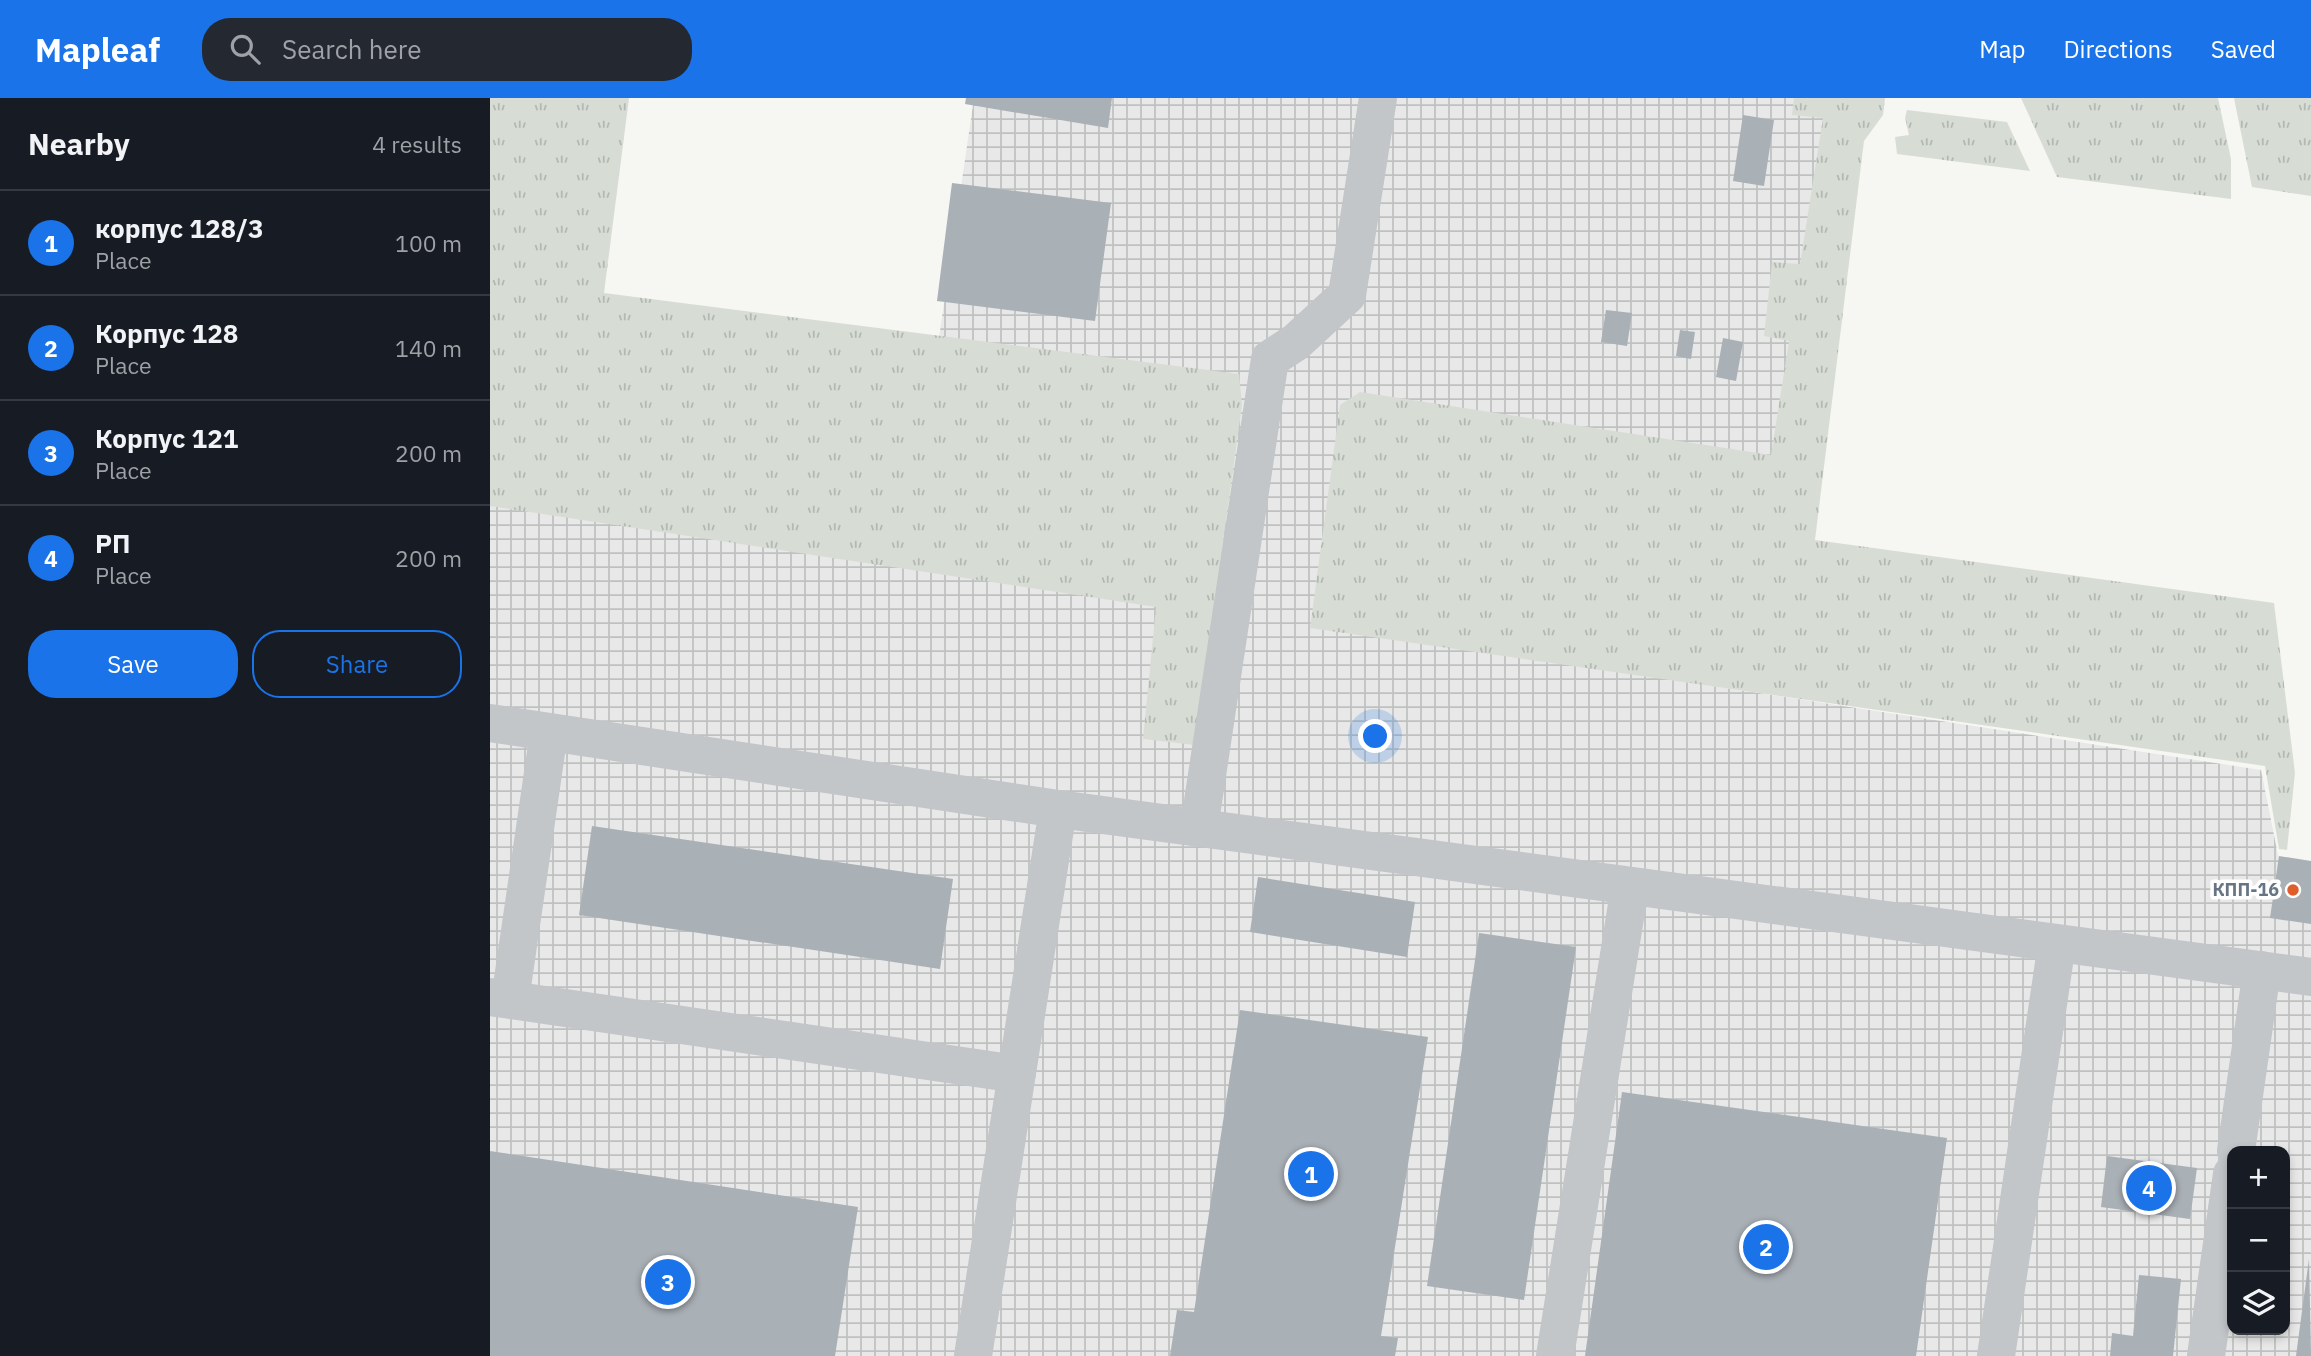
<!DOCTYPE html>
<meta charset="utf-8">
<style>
:root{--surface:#171b24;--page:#242831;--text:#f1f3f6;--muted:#9ea1a6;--line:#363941;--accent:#1a73e8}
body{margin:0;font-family:"IBM Plex Sans",sans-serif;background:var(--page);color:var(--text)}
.controls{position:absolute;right:21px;bottom:21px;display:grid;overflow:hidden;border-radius:14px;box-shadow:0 4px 10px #0003}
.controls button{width:63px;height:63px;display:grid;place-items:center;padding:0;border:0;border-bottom:2px solid var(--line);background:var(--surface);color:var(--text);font:35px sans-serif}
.you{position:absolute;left:886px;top:639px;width:24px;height:24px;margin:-18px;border:5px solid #fff;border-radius:50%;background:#1a73e8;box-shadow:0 0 0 10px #1a73e833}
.badge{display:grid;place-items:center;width:46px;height:46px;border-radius:50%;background:var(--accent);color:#fff;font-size:23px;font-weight:700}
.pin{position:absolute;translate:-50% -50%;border:4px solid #fff;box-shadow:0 2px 7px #0006}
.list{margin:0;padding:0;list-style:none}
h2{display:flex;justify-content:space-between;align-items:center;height:91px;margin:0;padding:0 28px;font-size:30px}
h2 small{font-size:23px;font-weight:400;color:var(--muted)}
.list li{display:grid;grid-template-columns:46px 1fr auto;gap:21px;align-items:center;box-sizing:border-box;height:105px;padding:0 28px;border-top:2px solid var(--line)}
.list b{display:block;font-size:26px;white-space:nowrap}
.list p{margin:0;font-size:23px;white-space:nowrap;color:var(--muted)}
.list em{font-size:23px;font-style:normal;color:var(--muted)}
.actions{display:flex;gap:14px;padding:21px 28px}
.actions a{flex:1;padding:16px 0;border:2px solid var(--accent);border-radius:28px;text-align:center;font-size:24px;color:var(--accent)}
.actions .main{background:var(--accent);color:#fff}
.icon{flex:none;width:38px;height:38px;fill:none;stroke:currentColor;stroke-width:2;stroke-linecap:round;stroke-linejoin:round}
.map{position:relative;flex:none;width:1821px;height:1258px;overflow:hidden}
header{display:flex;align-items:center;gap:42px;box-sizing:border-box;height:98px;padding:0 35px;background:var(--accent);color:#fff}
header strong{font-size:33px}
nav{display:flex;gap:38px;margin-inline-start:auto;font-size:24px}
.search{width:490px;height:63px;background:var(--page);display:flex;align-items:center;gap:18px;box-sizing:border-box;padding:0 24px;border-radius:28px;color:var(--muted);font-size:26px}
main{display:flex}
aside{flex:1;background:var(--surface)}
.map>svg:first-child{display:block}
.industrial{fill:url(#industrial-grid);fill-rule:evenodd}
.grass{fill:url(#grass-tufts)}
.building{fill:#a9b0b6}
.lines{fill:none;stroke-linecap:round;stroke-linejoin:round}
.minor{stroke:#c2c6c9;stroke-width:38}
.poi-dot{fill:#df5f2b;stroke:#fff;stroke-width:2.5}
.labels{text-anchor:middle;stroke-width:7;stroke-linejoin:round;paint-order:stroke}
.poi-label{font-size:18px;font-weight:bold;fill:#667584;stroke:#fff;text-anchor:end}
</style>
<header>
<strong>Mapleaf</strong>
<div class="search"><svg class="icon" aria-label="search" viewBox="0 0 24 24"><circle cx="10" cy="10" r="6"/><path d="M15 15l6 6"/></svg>Search here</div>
<nav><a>Map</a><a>Directions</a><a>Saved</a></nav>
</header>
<main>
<aside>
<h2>Nearby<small>4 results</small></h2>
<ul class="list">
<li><span class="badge">1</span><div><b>корпус 128/3</b><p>Place</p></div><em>100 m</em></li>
<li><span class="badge">2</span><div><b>Корпус 128</b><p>Place</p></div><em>140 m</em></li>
<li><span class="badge">3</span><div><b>Корпус 121</b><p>Place</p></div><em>200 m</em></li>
<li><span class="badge">4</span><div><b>РП</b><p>Place</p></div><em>200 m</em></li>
</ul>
<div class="actions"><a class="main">Save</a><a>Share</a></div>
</aside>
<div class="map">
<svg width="1821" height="1258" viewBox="0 0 1821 1258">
<defs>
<pattern id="industrial-grid" width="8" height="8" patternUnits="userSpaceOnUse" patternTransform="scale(1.75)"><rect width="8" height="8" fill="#e7e8e7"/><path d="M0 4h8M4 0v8" fill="none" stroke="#bfc1c1"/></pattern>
<pattern id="grass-tufts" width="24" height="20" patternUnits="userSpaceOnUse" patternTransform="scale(1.75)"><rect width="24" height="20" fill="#d7ddd4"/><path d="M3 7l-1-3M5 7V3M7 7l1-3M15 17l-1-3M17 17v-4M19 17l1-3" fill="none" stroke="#b2b8b2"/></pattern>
</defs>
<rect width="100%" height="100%" fill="#f6f6f3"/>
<path class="industrial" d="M484,0H1340L1273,423L832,528L1771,672L1794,787L1821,792V1258H0V407L438,315ZM1742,1053H1795V1232H1742Z"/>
<path class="grass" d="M0,0H139L114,195L749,276L752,307L705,647L653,641L666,509L0,408Z
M1304,0H1395L1393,17L1374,43L1325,442L1784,505L1805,675L1797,752L1789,751L1775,668L820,530L850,307L870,294L1281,357L1299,243L1274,238L1282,164L1310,166L1333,20L1302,17Z
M1531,0H1728L1741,61V101L1567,79Z
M1744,0H1821V98L1762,89Z
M1417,12L1517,24L1540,73L1407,56L1405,39L1419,37L1415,20Z"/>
<path class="building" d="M476,0H622L618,30L475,6Z
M1253,17L1284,22L1274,88L1243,83Z
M462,85L621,105L605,223L447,203Z
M1116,212L1142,215L1137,248L1111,244Z
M1190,232L1205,234L1201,261L1186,258Z
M1233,240L1253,244L1246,283L1226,279Z
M102,728L463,781L450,871L89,817Z
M1789,758L1821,763V826L1780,820Z
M768,779L925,804L917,859L760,834Z
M989,835L1086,849L1034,1202L937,1188Z
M750,912L938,939L891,1238L908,1240L905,1258H680L687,1212L704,1214Z
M1132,994L1457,1040L1426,1258H1095Z
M0,1053L368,1109L345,1258H0Z
M1617,1058L1707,1070L1700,1121L1611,1109Z
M1819,1161L1821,1258H1806Z
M1649,1177L1691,1181L1683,1258H1620L1622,1235L1643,1238Z"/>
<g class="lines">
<path class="minor" d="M0,625L568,711L483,1258
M568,711L1821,879
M709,730L780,261L806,244L857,197L888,0
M0,899L527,976
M20,902L59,634
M1746,1053L1772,872
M1065,1258L1140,788
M1506,1258L1567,845
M1716,1258L1742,1076"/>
</g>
<circle class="poi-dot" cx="1803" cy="792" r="7"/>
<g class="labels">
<g class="poi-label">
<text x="1789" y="798">КПП-16</text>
</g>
</g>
</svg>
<div class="controls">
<button>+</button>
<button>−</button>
<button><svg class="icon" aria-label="layers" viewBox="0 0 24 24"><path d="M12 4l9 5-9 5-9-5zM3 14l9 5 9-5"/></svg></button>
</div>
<div class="you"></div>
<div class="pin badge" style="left:821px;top:1076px">1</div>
<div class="pin badge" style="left:1276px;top:1149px">2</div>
<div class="pin badge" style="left:178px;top:1184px">3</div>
<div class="pin badge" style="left:1659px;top:1090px">4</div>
</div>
</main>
